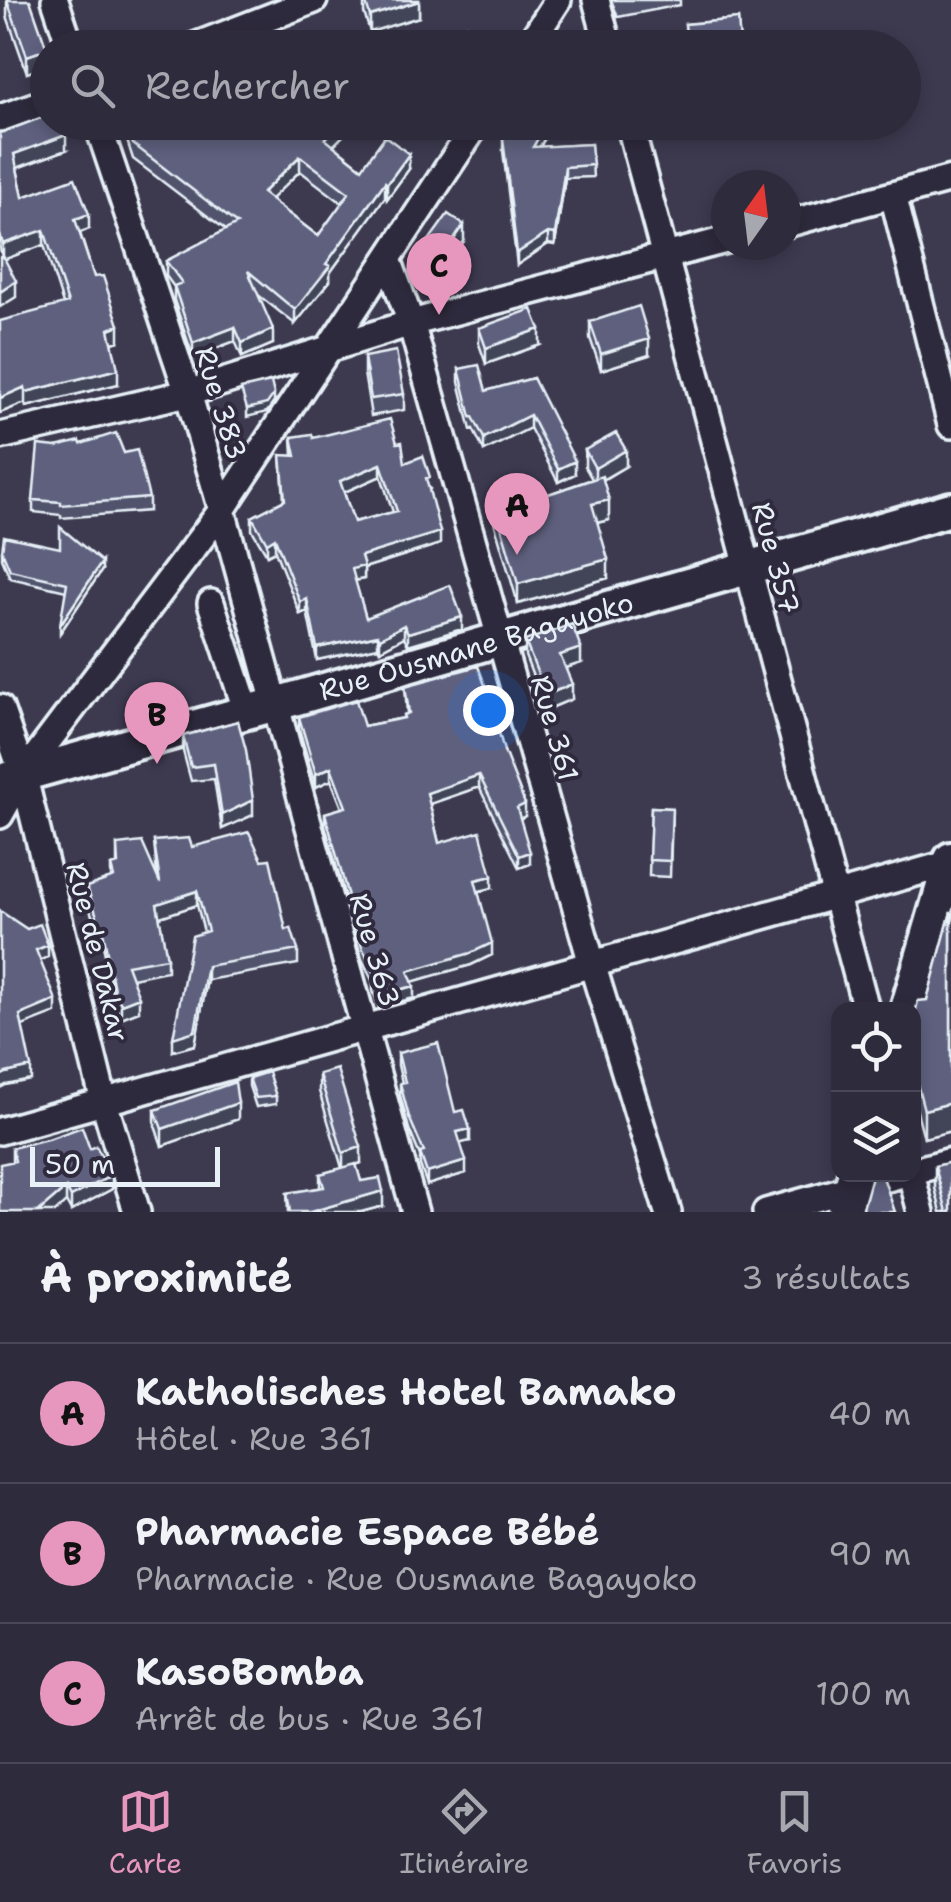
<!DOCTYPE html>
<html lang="fr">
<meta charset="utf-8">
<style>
:root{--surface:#2e2c3c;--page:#363443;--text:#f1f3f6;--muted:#a7a7af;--line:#494856;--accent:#e797bd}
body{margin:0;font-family:"Shantell Sans",sans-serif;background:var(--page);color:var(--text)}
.controls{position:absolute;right:30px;bottom:30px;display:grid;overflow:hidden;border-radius:20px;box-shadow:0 5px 15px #0003}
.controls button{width:90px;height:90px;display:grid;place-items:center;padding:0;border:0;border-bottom:2px solid var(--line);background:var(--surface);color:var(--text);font:50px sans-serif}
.compass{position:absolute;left:711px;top:170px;width:90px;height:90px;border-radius:50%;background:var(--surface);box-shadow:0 5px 15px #0003;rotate:14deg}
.scale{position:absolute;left:30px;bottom:25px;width:190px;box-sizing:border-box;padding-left:10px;border:5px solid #e8f1f8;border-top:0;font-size:28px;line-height:35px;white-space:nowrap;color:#e8f1f8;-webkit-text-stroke:8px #2f2a3d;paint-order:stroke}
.you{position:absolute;left:488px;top:710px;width:35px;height:35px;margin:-25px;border:8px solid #fff;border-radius:50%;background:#1a73e8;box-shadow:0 0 0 15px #1a73e833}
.badge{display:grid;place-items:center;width:65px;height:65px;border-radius:50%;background:var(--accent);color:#111;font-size:32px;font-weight:700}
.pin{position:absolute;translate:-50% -82px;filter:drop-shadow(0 2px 5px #0008)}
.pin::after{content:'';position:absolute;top:52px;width:35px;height:30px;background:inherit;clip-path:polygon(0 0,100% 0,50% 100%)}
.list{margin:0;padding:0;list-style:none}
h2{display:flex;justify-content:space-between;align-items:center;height:130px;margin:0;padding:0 40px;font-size:42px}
h2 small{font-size:32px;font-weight:400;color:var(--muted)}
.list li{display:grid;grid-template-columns:65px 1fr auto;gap:30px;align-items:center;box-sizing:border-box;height:140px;padding:0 40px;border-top:2px solid var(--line)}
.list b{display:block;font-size:38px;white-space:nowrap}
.list p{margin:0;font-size:32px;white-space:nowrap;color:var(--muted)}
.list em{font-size:32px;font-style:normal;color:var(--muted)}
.icon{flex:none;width:55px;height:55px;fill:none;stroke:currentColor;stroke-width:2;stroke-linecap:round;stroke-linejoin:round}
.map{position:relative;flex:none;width:951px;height:1212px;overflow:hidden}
.search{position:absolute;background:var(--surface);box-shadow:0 5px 15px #0003;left:30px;right:30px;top:30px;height:110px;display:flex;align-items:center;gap:25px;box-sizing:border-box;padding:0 35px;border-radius:55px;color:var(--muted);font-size:38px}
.sheet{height:550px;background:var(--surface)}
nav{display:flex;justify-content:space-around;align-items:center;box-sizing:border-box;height:140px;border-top:2px solid var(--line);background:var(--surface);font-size:28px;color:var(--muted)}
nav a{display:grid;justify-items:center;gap:5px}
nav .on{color:var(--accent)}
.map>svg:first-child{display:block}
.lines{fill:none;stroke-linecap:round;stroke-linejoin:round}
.minor-casing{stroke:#e8f1f8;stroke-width:32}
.major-casing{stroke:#e8f1f8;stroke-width:40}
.minor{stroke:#2f2a3d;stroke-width:25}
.major{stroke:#2f2a3d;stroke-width:32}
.wall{fill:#51536c;stroke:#e8f1f8;stroke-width:2.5;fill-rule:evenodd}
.shaded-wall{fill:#424458;stroke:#e8f1f8;stroke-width:2.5}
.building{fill:#5e617e;stroke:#e8f1f8;stroke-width:2.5;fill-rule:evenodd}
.labels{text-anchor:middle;stroke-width:8;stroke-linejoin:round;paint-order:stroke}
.street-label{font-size:28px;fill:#e8f1f8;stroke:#2f2a3d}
</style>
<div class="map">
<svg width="951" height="1212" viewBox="0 0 951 1212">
<rect width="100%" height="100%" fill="#3d3a50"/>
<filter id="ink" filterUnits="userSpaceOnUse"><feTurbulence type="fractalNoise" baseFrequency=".01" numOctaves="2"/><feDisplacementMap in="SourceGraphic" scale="20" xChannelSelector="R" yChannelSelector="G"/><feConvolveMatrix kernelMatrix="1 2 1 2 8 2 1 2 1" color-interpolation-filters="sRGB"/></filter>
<g filter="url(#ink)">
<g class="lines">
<g class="minor-casing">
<path id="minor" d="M55,0L71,48
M596,0L609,48
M190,48L314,0
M527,48L558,0
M0,118L48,101
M97,122L188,393L222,510L415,1212
M629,122L866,1009
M893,195L951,425
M786,224L951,179
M388,259L411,323L592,964L668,1212
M0,436L188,393L411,323L726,240
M211,603L247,712
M0,708L23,774L104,1102L137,1212
M0,815L23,774L222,510L478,122
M0,1131L951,863
M914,1171L951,1161
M911,1174L921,1212
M766,1212L902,1174"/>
</g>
<g class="major-casing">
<g id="major">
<path id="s1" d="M0,781L276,704L951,509"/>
<path d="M907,1009L951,859"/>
<path d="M844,1212L855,1174"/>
</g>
</g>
<use href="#minor" class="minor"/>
<use href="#major" class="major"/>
</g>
<path class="wall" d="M7,0L47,66L27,73L7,16Z
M364,0H419V17L370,32L364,13Z
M611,0H680V5L618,17Z
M738,19L740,48H686L685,24Z
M121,122H350V129L333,145L362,168L409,169L387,199L385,197L330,273V281L295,324L257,294L273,344L242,357L235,341L193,357L174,300V287L166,276V261L226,230L133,159ZM300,171L342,203L318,236L270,199Z
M512,122H552V126L540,147L591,144L593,177L565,178L555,245L548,244L517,265L503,151V139L512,126Z
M0,131L1,133L66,150L17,168L23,197L89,229L80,233L94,277L119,341L112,343L118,384L26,407L25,403L0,413L63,304L44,245L4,259L16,297L0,249Z
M464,241L441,274L425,263V246Z
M590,322L649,355L601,370L590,338Z
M479,328L540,345L486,364L479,344Z
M364,357L404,394V410L371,416L364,373Z
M459,369L486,391L533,378L575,474L558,482L530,428L484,451L473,429L471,430L459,382Z
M292,437L397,443L405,463L430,489L429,490L440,544L364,568V579L355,581L366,618L462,629L408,645L404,637L380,650L378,647L317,660L307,611L300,614L275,551L267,555L252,530V517L284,500L281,455L293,456ZM381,476L393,512L354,522L344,492Z
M81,444L124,453L149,498V511L61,518V515L33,512V500L56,447Z
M585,450L626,466L603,480L609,520L597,523L608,578L518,604L492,515V495L522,503L592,479L585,467Z
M2,551L102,570L60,633L66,591L10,578L2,559Z
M525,641L581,663L566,668L572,699L546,710L525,656Z
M405,686L504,751L525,816L520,819L530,864L519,868L479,787L430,804L439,843L492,888L478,892L492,955L471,965L412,981L414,998L379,1007L373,991V982L362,959L325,825V813L342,808L331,780L316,787L299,729V717L364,726L403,718L407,714Z
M238,721L253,815L222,829L214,779L191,781L183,751V736Z
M651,807L672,808L670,877L649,876Z
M154,841L192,847L286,930L298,950V964L207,980L195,1045L173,1051L204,932L197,905L159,917L167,958V971L132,978L139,1011L121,1018L114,1003L102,939H100L87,901V887L111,878V866L117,864V845L157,876Z
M951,912V1131L924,1138L914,1100V1018L927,1000Z
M398,1053L455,1112L470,1141L460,1143L466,1173L427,1185L420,1165V1156L409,1129L400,1095V1083H402L398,1065Z
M319,1074L361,1163L356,1165L361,1181L383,1206L361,1212H288L287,1193L320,1188V1174L342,1168L319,1091Z
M249,1078L276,1096V1104L256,1107L249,1086Z
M155,1110L238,1119L162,1146L155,1126Z
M12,1148L90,1149L112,1189L71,1211L66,1202L12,1162Z
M935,1166L951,1212H941L935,1188Z"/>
<path class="shaded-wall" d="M419,1V17L370,32V16Z
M47,49V66L27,73V56Z
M342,122H350V129L325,154V139Z
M547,122H552V126L533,158V147Z
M66,135V150L14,169V154Z
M409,154V169L387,199V184Z
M300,156V171L262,208V193Z
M565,167V178L555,245V234Z
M385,182V197L330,273V281L295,324V310L326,264Z
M89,214V229L75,234V219Z
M464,225V241L441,274V258Z
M44,230V245L3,260V244Z
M548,233V244L517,265V253Z
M16,281V297L0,307V292Z
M119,325V341L109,344V329Z
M235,327V341L193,357V343Z
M273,329V344L242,357V343Z
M540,329V345L486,364V348Z
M649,339V355L601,370V354Z
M118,369V384L26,407V392Z
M25,387V403L0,413V398Z
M274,394V402L267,412L247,417V409Z
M530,415V428L484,451V438Z
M626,450V466L595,484V468Z
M575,461V474L558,482V469Z
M381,464V476L340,494V481Z
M609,500V520L592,524V504Z
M440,532V544L364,568V579L352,581V569L361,556Z
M275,538V551L267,555V543Z
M608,559V578L518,604V584Z
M102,562V570L60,633V625Z
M307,599V611L300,614V602Z
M462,617V629L408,645V633Z
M404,625V637L380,650V638Z
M378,635V647L317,660V648Z
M581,648V663L560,670V655Z
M572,684V699L546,710V695Z
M331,767V780L316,787V774Z
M479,775V787L427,805V793Z
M253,800V815L222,829V815Z
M525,804V816L517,820V808Z
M530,852V864L519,868V856Z
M492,876V888L475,892V880Z
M197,891V905L157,918V904Z
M492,943V955L471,965L408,983V971Z
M48,945V957L36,962V950Z
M207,966V980L195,1045L173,1051V1038Z
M414,986V998L379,1007V995Z
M139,997V1011L121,1018V1004Z
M56,1000V1013L20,1027V1015Z
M31,1067V1080L6,1085L0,1088V1076L6,1073Z
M238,1103V1119L162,1146V1129Z
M951,1103V1131L924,1138V1110Z
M470,1129V1141L457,1144V1132Z
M361,1147V1163L343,1169V1153Z
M466,1161V1173L427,1185V1173Z
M112,1175V1189L71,1211V1197Z
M66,1188V1202L55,1212H38Z
M383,1191V1206L361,1212H310Z"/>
<path class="building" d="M7,0H30L47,49L27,56Z
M365,0H419V1L370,16Z
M738,19L740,43L688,48L685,24Z
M466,25L489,48H450Z
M256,41L258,48H241Z
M48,115V122H59L66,135L14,154L23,197L75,178L89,214L75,219L94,277L103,276L119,325L109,329L118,369L26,392L25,387L0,398V321L68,303L44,230L3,244L0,234V131L1,133Z
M126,122H342L325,139L362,168L385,136L409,154L387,184L385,182L326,264L330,266L295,310L248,271L273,329L242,343L235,327L193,343L174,286L182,283L166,261L237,224L133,144ZM300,156L349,193L318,236L262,193Z
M514,122H547L533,147L591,144L593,165L565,167L555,234L548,233L517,253L503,139Z
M448,214L464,225L441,258L425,246Z
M3,256L16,281L0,292V257Z
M639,306L649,339L601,354L590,322Z
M532,309L540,329L486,348L479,328Z
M396,351L404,394L371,399L364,357Z
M479,365L486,391L533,378L575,461L558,469L530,415L484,438L473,417H471L459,369Z
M271,382L274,394L267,404L247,409L241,389Z
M390,419L397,443L402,442L405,463L423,456L430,477L426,478L440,532L361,556L364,566L352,569L366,618L450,585L462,617L408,633L404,625L380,638L378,635L317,648L307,599L300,602L275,538L267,543L252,517L285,500L281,455L296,456L292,437L312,434L313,438ZM381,464L397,511L354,522L340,481Z
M116,433L124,453L137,450L149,498L61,505V502L33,500L38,445L56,447L80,441L81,444Z
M616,433L626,450L595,468L585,450Z
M602,476L609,500L592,504L608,559L518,584L492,495L518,488L522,503Z
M60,527L102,562L60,625L67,583L10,570L2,551L4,536L60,548Z
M572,624L581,648L560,655L572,684L546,695L525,641Z
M478,666L489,696L504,751L525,804L517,808L530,852L519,856L479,775L427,793L439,843L480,831L492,876L475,880L492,943L471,953L408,971L414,986L379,995L373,979L377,978L362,947L325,813L346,807L331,767L316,774L299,717L356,700L364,726L404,718L403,715L409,713L405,686Z
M238,721L246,750L253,800L222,815L214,764L191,767L183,736Z
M651,807L672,808L670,861L649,860Z
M249,832L262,860L270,859L286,930L291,928L298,950L207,966L195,1031L173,1038L192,936L208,931L197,891L157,904L167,958L127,965L139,997L121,1004L114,990L102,925H100L87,887L114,877L111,866L118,864L117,845L142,842L160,883L154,841L189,838L192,847Z
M0,911L27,929L40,924L48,945L36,950L56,1000L20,1015L31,1067L6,1073L0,1076Z
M951,912V1103L924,1110L914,1072V1018L918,1001L927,1000Z
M438,1043L455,1112L464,1110L470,1129L457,1132L466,1161L427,1173L420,1153L424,1152L409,1117L400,1083L405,1082L398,1053Z
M337,1069L361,1147L343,1153L319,1074Z
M268,1072L276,1096L256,1098L249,1078Z
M235,1082L238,1103L162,1129L155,1110Z
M82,1127L90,1149L96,1146L112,1175L71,1197L66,1188L38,1212H0V1164L15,1161L12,1148L51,1138Z
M951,1162V1212H947L935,1166Z
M356,1164L361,1181L380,1178L383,1191L310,1212H290L287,1193L324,1187L320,1174Z
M876,1174H882L895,1212H862L872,1176Z"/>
</g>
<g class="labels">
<g class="street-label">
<text transform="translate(221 403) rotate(73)" y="10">Rue 383</text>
<text transform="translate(776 558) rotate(75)" y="10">Rue 357</text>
<text dy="10" stroke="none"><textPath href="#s1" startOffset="495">Rue Ousmane Bagayoko</textPath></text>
<text transform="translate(555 728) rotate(74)" y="10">Rue 361</text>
<text transform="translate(375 950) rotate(74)" y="10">Rue 363</text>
<text transform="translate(98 952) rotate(76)" y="10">Rue de Dakar</text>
</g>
</g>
</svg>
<div class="controls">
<button><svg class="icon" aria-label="locate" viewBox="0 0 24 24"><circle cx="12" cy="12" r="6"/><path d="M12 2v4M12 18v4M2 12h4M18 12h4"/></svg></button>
<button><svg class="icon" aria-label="layers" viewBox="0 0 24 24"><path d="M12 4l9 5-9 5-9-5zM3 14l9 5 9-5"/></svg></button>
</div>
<svg class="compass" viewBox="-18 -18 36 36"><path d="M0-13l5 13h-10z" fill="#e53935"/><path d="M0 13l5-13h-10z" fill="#a7a7af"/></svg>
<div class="scale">50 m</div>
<div class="you"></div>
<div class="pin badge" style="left:517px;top:555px">A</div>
<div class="pin badge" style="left:157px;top:764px">B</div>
<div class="pin badge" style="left:439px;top:315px">C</div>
<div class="search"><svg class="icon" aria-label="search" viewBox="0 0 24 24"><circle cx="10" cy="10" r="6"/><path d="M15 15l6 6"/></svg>Rechercher</div>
</div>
<section class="sheet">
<h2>À proximité<small>3 résultats</small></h2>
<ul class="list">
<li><span class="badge">A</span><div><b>Katholisches Hotel Bamako</b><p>Hôtel · Rue 361</p></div><em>40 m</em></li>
<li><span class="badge">B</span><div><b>Pharmacie Espace Bébé</b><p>Pharmacie · Rue Ousmane Bagayoko</p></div><em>90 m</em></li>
<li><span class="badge">C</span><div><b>KasoBomba</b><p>Arrêt de bus · Rue 361</p></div><em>100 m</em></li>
</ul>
</section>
<nav>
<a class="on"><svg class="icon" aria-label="map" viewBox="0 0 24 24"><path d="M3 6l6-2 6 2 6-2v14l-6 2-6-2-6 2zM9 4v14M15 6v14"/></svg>Carte</a>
<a><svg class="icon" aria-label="directions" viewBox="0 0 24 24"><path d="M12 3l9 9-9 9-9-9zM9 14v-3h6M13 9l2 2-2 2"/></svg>Itinéraire</a>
<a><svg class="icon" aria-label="saved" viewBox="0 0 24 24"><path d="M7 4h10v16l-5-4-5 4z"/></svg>Favoris</a>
</nav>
